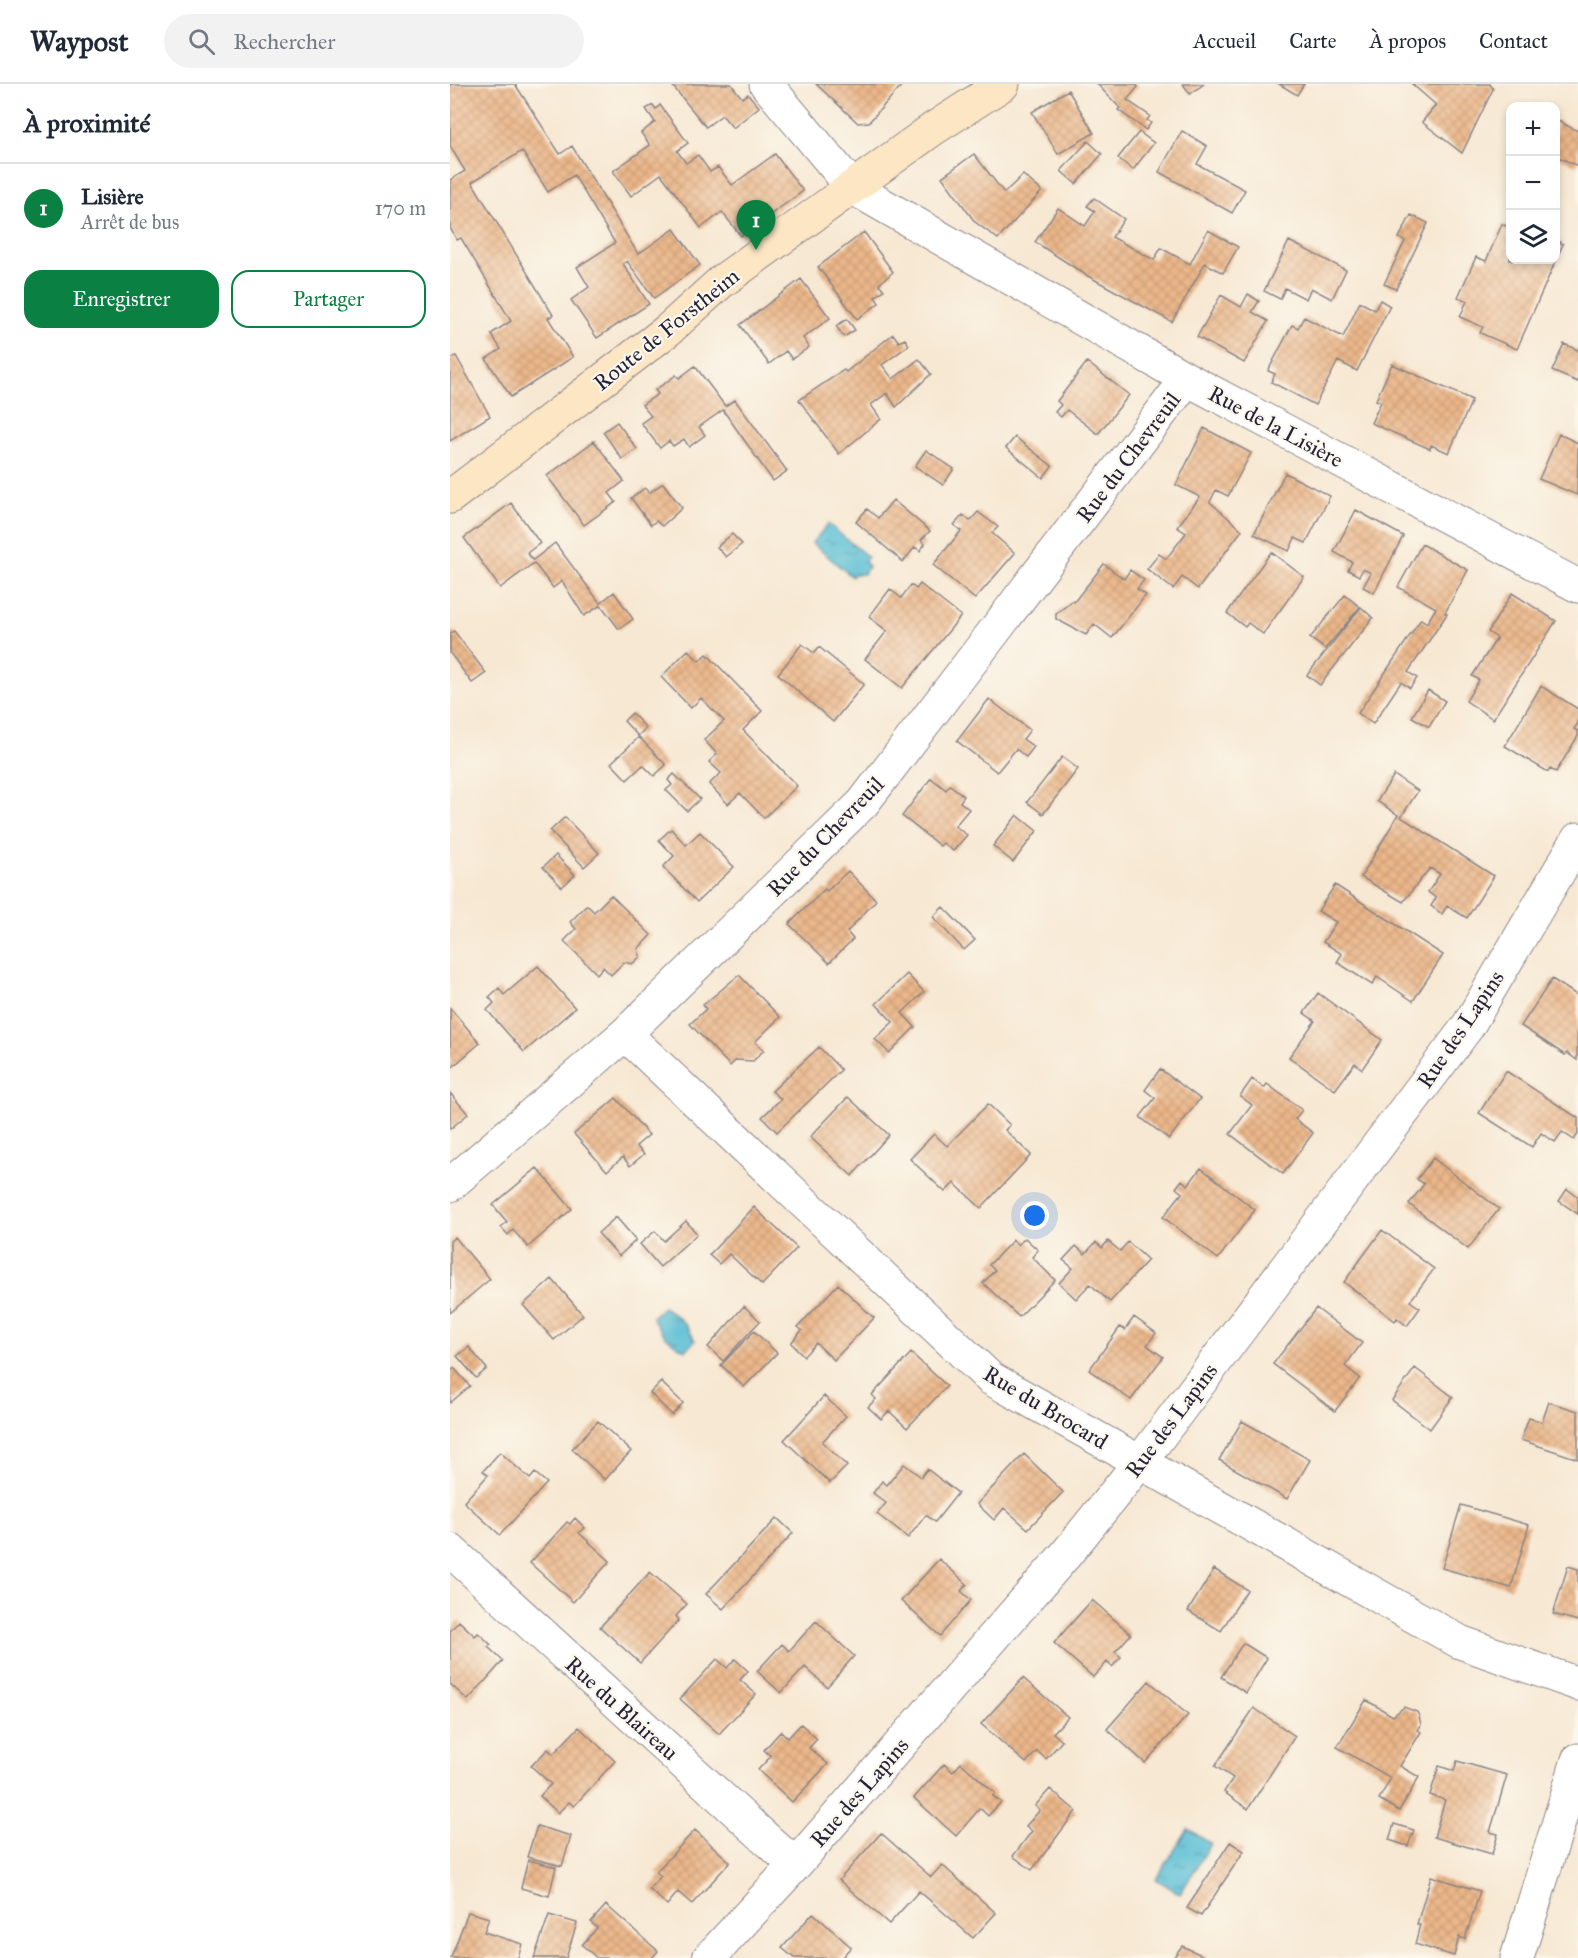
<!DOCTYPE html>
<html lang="fr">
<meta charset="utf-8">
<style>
:root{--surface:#fff;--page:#f2f2f3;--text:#1f2937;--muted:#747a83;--line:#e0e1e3;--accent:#0b8043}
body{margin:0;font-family:"IM FELL Great Primer",serif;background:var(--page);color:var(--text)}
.controls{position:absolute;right:18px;top:18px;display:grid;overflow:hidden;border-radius:12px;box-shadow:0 3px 9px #0003}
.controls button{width:54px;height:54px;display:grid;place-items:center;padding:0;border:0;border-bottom:2px solid var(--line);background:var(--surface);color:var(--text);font:30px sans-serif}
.you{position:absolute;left:585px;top:1132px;width:21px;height:21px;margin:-15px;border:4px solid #fff;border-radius:50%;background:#1a73e8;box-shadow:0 0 0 9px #1a73e833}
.badge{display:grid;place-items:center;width:39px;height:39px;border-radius:50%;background:var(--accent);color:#fff;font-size:20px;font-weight:700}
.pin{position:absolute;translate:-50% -50px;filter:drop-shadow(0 2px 3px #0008)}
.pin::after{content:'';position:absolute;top:32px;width:21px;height:18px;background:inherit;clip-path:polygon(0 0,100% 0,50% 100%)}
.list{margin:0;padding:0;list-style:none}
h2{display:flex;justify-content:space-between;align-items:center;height:78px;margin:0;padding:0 24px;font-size:26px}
h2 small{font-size:20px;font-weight:400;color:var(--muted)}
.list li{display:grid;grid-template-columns:39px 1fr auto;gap:18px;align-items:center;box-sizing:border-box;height:90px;padding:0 24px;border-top:2px solid var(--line)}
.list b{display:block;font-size:22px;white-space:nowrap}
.list p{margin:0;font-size:20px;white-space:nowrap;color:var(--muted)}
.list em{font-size:20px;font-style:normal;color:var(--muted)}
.actions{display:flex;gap:12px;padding:18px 24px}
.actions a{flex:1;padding:14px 0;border:2px solid var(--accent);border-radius:18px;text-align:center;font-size:21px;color:var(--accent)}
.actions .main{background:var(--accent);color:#fff}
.icon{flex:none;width:33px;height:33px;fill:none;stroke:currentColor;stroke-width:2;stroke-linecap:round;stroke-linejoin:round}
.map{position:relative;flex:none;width:1128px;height:1874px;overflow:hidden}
header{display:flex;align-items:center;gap:36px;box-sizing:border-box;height:84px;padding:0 30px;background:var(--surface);border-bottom:2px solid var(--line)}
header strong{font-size:28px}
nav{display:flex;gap:33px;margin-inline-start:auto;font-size:21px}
.search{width:420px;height:54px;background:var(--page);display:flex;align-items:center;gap:15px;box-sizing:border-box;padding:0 21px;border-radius:33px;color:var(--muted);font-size:22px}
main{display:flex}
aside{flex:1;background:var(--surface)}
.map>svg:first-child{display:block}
.water{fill:url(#water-ripples);stroke:#3c7088;stroke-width:1.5}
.building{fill:url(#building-cross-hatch)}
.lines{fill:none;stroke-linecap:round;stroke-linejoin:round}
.street-casing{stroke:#8c8587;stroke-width:35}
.secondary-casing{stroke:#8c8587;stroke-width:35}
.street{stroke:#fff;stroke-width:33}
.secondary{stroke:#fce6c4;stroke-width:33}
.labels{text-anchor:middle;stroke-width:4.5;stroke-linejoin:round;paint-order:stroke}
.street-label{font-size:22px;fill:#22223b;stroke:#fbf7ec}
</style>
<header>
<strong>Waypost</strong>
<div class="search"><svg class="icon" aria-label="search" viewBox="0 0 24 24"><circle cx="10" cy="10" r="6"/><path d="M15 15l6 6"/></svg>Rechercher</div>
<nav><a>Accueil</a><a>Carte</a><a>À propos</a><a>Contact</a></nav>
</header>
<main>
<aside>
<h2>À proximité<small></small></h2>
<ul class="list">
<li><span class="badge">1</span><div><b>Lisière</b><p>Arrêt de bus</p></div><em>170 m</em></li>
</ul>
<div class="actions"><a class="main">Enregistrer</a><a>Partager</a></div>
</aside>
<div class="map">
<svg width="1128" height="1874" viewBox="0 0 1128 1874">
<defs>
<pattern id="water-ripples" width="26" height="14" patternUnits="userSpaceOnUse" patternTransform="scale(1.5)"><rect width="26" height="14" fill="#56bdd4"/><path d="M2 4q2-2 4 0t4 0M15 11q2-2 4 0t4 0" fill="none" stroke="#4799ad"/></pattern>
<pattern id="building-cross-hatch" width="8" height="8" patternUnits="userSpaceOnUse" patternTransform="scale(1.5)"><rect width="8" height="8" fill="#ebb78a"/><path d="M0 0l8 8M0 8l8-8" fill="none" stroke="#c99d78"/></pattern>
</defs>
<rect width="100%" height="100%" fill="#fbf7ec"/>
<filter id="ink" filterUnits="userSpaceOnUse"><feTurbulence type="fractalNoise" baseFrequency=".0167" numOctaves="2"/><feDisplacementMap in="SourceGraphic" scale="12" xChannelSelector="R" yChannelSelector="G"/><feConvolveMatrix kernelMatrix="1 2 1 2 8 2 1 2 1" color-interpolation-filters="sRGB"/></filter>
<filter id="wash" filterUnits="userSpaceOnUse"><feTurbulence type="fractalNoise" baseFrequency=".008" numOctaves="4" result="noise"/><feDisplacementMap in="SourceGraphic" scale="24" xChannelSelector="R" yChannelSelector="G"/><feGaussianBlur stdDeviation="1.35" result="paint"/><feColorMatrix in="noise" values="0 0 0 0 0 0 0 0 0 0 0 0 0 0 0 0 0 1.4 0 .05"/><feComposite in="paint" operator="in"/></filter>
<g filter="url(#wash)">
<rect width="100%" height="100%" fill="#f7e8d3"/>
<path class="water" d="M378,440L418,473L415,476L418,483L414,490H404L402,493L362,459Z
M213,1223C228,1232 238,1241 245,1257L235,1266C220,1258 210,1249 202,1233Z
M738,1745L761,1760L730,1810L706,1795Z"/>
<g id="blocks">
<path class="building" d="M0,0H65L110,70L122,62L188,170L224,145L250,181L204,214L177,177L173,180L199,220L147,254L121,216L139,203L127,183L165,159L124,91L98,108L72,67L22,98L103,231L98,234L123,273L61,313L36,275L51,265L41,250L61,237L11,154L7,156L0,144V96L15,87L0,62Z
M221,0H281L292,14L298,10L309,23L283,44L272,31L256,43Z
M366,0H453L419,38L408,39Z
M647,0H686L688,3L677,16L700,32L697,36L701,39L696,46L668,26L670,24Z
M733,0H754L740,10Z
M829,0H854L847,11Z
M962,0H1040L1043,5L1012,69L972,38L986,21Z
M618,6L644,49L608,70L582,28Z
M203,21L206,25L210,21L238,59L227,67L236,79L248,71L260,88L268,83L282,101L325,70L353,107L291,152L272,128L251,144L211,90L181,112L163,87L200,61L191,49L205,38L196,25Z
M1106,36L1128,47V82L1106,72Z
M732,47L757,62L747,80L795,106L782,129L709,88Z
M689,48L704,59L683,86L668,74Z
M638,57L652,70L626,100L611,87Z
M524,70L554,109L573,91L592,107L548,155L525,138L492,93Z
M644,114L674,135L662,153L704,176L711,164L740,180L758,146L788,163L773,189L755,179L722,238L636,191L585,158L608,124L635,142L645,127L637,122Z
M961,131L978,139L946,205L934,200L955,157L949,154Z
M1052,140L1060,144V176H1106V156L1113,160L1067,265L1030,249L1033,243L1010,233L1017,217L1008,213L1026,173L1036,177Z
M414,148L443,188L429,200L434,206L425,213L429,219L407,235L368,183Z
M839,157L896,186L882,215L861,204L856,215L835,204L830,215L814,207Z
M351,195L380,234L353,254L359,263L342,275L336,267L319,280L290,241Z
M798,210L809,217L802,228L818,237L794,279L747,253L771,211L791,223Z
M930,216L940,222L907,287L888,277L865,321L821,298L825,290L818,287L842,241L848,244L854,233L893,253L910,218L925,226Z
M397,235L405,246L394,253L386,242Z
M443,250L449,258L455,255L459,261L432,281L443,295L469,275L481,290L446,323L437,309L421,321L431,335L389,370L349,316L394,286L396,288Z
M1114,260L1128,266V298L1102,287Z
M6,272L40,332L0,357V275Z
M637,278L679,311L648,350L617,326L611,333L605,328L611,321L607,317Z
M942,280L1022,316L999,369L981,361L980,365L921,339L931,318L926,316Z
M245,282L275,322L285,316L337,387L323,397L273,326L249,343L255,351L239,363L234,355L223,362L219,357L210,364L191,339L201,332L192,321L208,310L205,306L218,297L226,291L229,294Z
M167,338L187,365L172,375L153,348Z
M754,344L801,369L778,412L766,406L760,418L792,446L748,505L732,493L723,505L697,485L709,470L716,475L736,449L727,443L750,413L726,401Z
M1109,350L1128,359L1127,411L1089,395Z
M565,353L602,382L593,394L556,364Z
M144,357L174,397L159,409L166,418L134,441L97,392Z
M476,366L504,385L493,401L465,382Z
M835,389L880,412L856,459L845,454L839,467L804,450Z
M213,399L232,424L212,442L206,437L201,441L181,414L195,404L199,409Z
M443,416L480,447L471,456L475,460L470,467L465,463L453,478L406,438L417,425L428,434Z
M61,419L90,459L77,469L83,476L105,459L150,519L164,508L183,535L169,545L151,521L134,532L112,497L103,504L84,479L50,504L14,454Z
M906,426L953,452L924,509L913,503L921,489L913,485L909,492L898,486L902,478L884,468Z
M528,428L548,443L542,449L565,469L525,515L483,481L511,447L504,441L513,431L520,437Z
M282,450L292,460L276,473L267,463Z
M972,460L1018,486L995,529L997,530L958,588L967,594L960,604L951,598L923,640L908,629L971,535L977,539L986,524L948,503Z
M821,468L854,493L813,550L798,539L795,543L777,529Z
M654,480L674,495L680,486L694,496L687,505L696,511L662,554L644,540L636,551L606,535V530L622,517L624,518Z
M470,500L511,532L452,604L415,575L437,547L419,533L440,505L451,514L461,501L466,505Z
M1062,509L1106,537L1043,635L1016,617L1029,596L1022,592L1047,554L1038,548Z
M895,511L910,523L875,565L860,554Z
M911,523L923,534L870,601L857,591Z
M4,547L36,589L22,599L0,569V550Z
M352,560L364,569L369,563L414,600L383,638L328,590Z
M238,566L249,577L257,570L312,627L293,646L347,702L314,734L290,709L278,720L259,700L271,689L259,678L267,670L254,656L274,637L251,614L241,624L211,593Z
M1091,602L1128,625V639L1124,645L1128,647V652L1106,688L1100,685L1098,688L1055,662Z
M978,606L995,617L979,643L962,633Z
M539,615L580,646L573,655L584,663L576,673L566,665L547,688L507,657Z
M182,629L196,644L188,652L174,637Z
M189,653L216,681L204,692L193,681L177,696L161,679Z
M612,673L628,685L593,730L577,718Z
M224,690L250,715L237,727L216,706L222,701L218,696Z
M944,691L968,707L951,733L1044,792L1017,834L997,822L992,830L981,822L986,814L978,808L990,790L980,784L953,818L911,793L948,731L927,717Z
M481,694L496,706L500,701L514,712L510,718L519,725L505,742L517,751L503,767L493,759L490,762L452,732Z
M567,731L587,747L563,778L543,762Z
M115,733L149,769L134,783L100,747Z
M221,745L236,761L250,748L284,783L247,818L213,783L224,772L209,756Z
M106,771L125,791L112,803L93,783Z
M398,787L426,816L397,848L403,855L379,879L339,840L375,805L377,807Z
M885,801L993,871L963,917L927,893L922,901L887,878L892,870L873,858L886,838L868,827Z
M161,811L201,851L188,865L190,873L182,880L174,878L161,891L153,883L147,890L114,857L126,845L120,838L137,821L144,828Z
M493,823L525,856L514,866L483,833Z
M88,882L125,924L74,968L37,926L44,919L39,913L49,904L54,911Z
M457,890L474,908L452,929L465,943L439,969L425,955L443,938L426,920Z
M289,891L330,933L305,958L314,966L303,977L286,976L280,982L240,940L256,925L253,921Z
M1102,895L1128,912L1127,976L1117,969L1115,971L1071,942Z
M868,909L932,956L912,985L905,979L885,1006L839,973L865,937L854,929Z
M0,924L30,959L0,985Z
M369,963L391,986L327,1048L312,1033L331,1015L322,1007Z
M710,985L750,1015L719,1055L690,1033L705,1014L695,1006Z
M1056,987L1128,1034V1050L1124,1056L1112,1048L1105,1058L1091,1049L1082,1063L1029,1029Z
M802,995L814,1004L817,1000L852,1026L845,1035L863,1049L833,1090L780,1050L802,1021L790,1012Z
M0,1009L18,1030L0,1045Z
M398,1013L439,1051L402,1092L360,1053Z
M166,1014L199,1051L186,1062L194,1070L180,1082L173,1073L157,1087L124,1050Z
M538,1020L560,1041L555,1046L581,1071L531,1124L504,1099L495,1108L460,1075L484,1050L497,1062Z
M983,1074L1049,1125L1018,1165L959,1120L974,1100L967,1095Z
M87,1084L122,1125L78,1163L63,1146L58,1151L51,1143L57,1138L43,1121Z
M751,1084L805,1126L768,1175L713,1133L732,1109L726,1104L732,1096L738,1101Z
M1117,1105L1128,1113V1130L1109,1117Z
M304,1123L347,1164L312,1201L279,1170L269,1180L259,1171Z
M166,1133L186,1156L169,1172L148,1149Z
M236,1137L247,1150L210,1183L190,1160L205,1147L214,1157Z
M932,1146L984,1185L960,1217L970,1224L957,1242L947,1234L945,1237L894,1198Z
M5,1153L40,1195L0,1229V1157Z
M575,1154L588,1166L582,1173L605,1196L569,1233L533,1199L545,1186L539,1181L563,1156L568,1161Z
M658,1157L670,1167L678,1158L698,1176L660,1218L640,1200L626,1215L609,1199L623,1184L613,1176L626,1162L635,1170L646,1158L652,1164Z
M102,1195L133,1231L104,1256L73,1221Z
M388,1200L424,1234L384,1276L366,1259L354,1272L341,1259L352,1246L348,1243Z
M294,1222L310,1237L273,1277L258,1263Z
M866,1224L912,1259L895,1282L910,1294L885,1327L823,1280Z
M684,1233L706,1249L697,1261L713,1273L681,1316L639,1286L670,1243L675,1246Z
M304,1247L327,1269L294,1303L271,1281Z
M19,1263L37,1285L26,1294L7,1272Z
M461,1269L497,1302L457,1344L439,1327L431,1335L418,1323L426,1315L422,1311Z
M4,1284L20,1302L0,1319V1288Z
M965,1284L1003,1313L980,1345L942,1316Z
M211,1298L233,1319L222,1331L200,1309Z
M374,1312L396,1332L372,1358L397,1382L380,1399L334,1356Z
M1099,1318L1128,1327V1375L1071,1356L1079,1334L1092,1338Z
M148,1337L181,1367L155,1396L122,1365Z
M792,1337L860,1376L837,1415L769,1376Z
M50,1368L80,1395L85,1389L97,1399L50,1451L14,1418L38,1391L33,1387Z
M574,1370L613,1408L578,1445L554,1424L544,1436L527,1420Z
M454,1380L471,1393L477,1385L508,1409L485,1438L476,1431L458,1454L427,1430L436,1419L423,1409L432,1397L437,1401Z
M1011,1421L1079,1441L1061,1504L992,1484Z
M125,1434L135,1444L129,1449L160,1477L123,1518L80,1479L117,1438L120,1440Z
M327,1434L343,1449L273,1525L256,1510Z
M489,1475L517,1500L511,1507L521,1516L490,1552L451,1517Z
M1118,1482L1128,1485V1537L1103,1530Z
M764,1485L797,1506L771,1547L738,1527Z
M200,1488L237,1520L226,1532L229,1536L190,1579L150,1543Z
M642,1516L681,1550L665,1568L671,1573L662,1583L657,1578L643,1593L604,1559Z
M9,1537L25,1552L28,1549L34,1554L41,1561L38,1563L53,1577L18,1616L0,1600V1547Z
M366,1537L404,1572L377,1603L355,1583L331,1609L307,1587L332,1560L339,1567Z
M793,1559L817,1574L796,1609L771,1593Z
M267,1575L277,1584L285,1575L298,1587L290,1596L306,1610L269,1650L230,1615Z
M573,1594L618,1633L603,1649L612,1657L596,1675L587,1667L576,1679L531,1640Z
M699,1597L738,1631L695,1679L657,1645Z
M916,1616L943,1632L954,1623L967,1628L969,1632L971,1641L968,1646L971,1648L950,1682L969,1693L949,1727L929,1715L941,1694L887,1663Z
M804,1624L845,1652L798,1725L774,1708L783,1694L765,1682Z
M351,1640L367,1655L359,1664L378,1680L342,1718L308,1686L321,1672L314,1666L331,1647L338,1654Z
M129,1643L165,1677L124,1722L119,1718L108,1729L90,1712L101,1700L81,1682L98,1665L103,1670Z
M1007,1677L1057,1691L1040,1748L1048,1750L1042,1770L984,1753L995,1716L980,1711L989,1682L1004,1687Z
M511,1679L545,1709L543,1712L551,1718L538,1732L530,1724L506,1752L464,1714L494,1680L503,1688Z
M600,1705L626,1727L582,1786L563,1772L582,1747L576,1742L590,1726L585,1722Z
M944,1740L964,1746L958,1762L939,1756Z
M87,1742L121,1752L112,1782L77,1773Z
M245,1746L280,1778L242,1820L228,1808L217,1821L199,1805L211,1792L206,1788Z
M431,1749L481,1793L492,1781L546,1829L523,1854L469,1807L439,1840L389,1796Z
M780,1758L794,1767L751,1832L737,1824Z
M78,1776L106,1783L99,1812L71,1804Z
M981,1792L1030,1807L1015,1855L1009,1853L1004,1872L965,1860L970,1841L967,1840Z
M156,1821L208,1867L202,1874H147L132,1861L147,1844L141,1838Z
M18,1828L39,1834L34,1848L72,1860L68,1874H1Z
M363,1829L401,1863L391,1874H344L332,1864Z
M99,1831L127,1839L116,1874H84Z
M732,1862L758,1874H723Z"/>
</g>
</g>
<g filter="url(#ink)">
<use href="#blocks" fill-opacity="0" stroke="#8c8587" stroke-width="1.5"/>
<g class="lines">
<g class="street-casing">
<path id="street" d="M316,0L403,104L737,295L1128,502
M175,950L540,1294L1010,1558L1128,1600
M0,1101L175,950L413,719L737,295
M0,1466L345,1781
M259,1874L345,1781L617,1469L690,1378L1018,942L1128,755
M1067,1874L1128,1676"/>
</g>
<g class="secondary-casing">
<path id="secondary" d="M0,413L218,246L271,198L483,45L553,0"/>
</g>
<use href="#street" class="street"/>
<use href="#secondary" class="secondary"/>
</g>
</g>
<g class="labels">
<g class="street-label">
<text transform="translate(216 245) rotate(-39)" y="8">Route de Forstheim</text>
<text transform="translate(826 342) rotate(28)" y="8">Rue de la Lisière</text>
<text transform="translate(678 373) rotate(-53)" y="8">Rue du Chevreuil</text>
<text transform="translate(375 752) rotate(-46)" y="8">Rue du Chevreuil</text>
<text transform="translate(1010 945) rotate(-56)" y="8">Rue des Lapins</text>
<text transform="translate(596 1323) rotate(31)" y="8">Rue du Brocard</text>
<text transform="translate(721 1336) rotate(-53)" y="8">Rue des Lapins</text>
<text transform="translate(172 1624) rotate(42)" y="8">Rue du Blaireau</text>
<text transform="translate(409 1708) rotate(-49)" y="8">Rue des Lapins</text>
</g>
</g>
</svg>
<div class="controls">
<button>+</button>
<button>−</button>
<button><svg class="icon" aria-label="layers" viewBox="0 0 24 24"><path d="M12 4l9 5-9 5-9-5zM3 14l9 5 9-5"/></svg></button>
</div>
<div class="you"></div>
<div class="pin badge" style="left:306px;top:166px">1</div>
</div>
</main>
